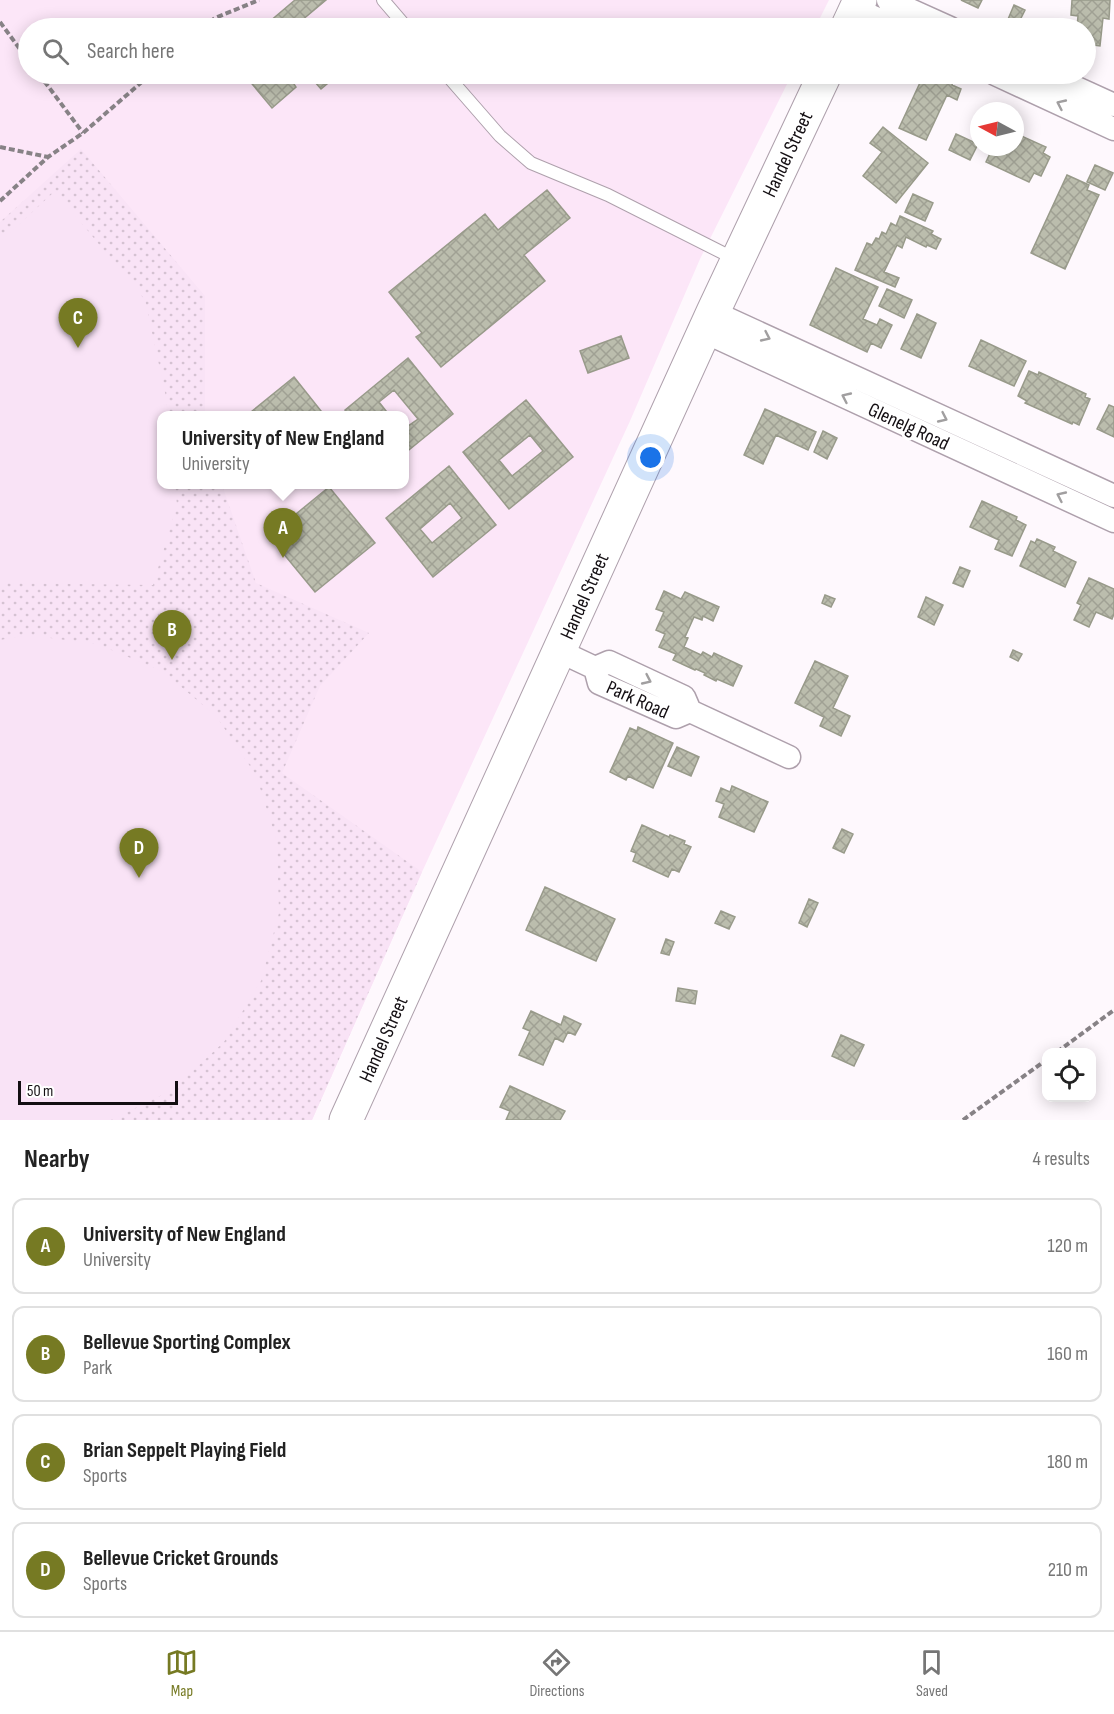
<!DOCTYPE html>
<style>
:root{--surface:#fff;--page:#f2f2f2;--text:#222;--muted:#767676;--line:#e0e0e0;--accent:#767a23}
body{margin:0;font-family:"Sofia Sans Condensed",sans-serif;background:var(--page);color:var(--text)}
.controls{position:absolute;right:18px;bottom:18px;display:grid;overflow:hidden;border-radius:12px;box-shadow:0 3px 15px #0003}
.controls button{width:54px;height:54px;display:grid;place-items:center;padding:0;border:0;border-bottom:2px solid var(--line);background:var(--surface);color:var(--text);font:30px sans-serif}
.compass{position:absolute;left:970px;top:102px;width:54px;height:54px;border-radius:50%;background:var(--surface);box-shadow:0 3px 15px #0003;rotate:277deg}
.scale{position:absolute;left:18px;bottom:15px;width:160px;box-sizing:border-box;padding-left:6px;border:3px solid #130e12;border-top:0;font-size:16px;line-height:21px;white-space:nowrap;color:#130e12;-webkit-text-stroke:4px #fff;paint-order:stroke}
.you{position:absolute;left:651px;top:458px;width:21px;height:21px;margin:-15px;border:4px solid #fff;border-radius:50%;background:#1a73e8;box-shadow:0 0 0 9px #1a73e833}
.badge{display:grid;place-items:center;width:39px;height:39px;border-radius:50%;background:var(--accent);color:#fff;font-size:20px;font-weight:700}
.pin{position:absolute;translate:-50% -50px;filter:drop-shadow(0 2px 3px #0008)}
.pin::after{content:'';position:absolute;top:32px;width:21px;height:18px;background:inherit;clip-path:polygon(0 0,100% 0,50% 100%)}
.popup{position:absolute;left:157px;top:411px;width:252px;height:78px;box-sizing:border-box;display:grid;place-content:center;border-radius:12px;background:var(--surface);filter:drop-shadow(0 2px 4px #0005);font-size:20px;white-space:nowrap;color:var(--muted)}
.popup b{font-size:22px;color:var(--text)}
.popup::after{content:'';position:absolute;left:50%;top:100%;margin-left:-12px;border:12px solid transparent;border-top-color:var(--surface)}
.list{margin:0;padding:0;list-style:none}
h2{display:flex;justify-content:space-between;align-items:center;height:78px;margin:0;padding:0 24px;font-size:26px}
h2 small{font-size:20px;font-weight:400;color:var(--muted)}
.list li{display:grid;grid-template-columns:39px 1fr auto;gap:18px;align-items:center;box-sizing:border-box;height:96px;margin:0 12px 12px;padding:0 12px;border:2px solid var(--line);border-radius:12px}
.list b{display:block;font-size:22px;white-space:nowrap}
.list p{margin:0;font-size:20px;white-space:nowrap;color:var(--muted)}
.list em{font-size:20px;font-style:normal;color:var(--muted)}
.icon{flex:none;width:33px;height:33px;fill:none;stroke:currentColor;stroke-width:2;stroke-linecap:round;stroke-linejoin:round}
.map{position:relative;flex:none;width:1114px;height:1120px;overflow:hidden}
.search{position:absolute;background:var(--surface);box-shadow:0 3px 15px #0003;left:18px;right:18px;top:18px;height:66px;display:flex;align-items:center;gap:15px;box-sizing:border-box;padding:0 21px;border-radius:33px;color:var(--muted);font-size:22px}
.sheet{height:510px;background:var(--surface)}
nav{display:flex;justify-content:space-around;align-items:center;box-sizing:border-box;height:84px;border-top:2px solid var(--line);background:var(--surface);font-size:16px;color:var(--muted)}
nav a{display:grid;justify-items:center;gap:3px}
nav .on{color:var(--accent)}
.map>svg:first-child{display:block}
.built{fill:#fce6f8;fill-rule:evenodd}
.park{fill:url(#park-dots)}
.pitch{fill:#f9e3f6}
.building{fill:url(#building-cross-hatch);stroke:#989a8a;stroke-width:1.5;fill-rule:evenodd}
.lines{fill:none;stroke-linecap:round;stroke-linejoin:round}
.lane-casing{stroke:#aea0ac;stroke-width:14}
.street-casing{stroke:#aea0ac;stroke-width:25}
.secondary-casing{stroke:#aea0ac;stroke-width:35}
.path{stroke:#878286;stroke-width:4;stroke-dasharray:6 3;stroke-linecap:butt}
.lane{stroke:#fff;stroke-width:12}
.street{stroke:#fff;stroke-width:22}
.secondary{stroke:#fff;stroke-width:33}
.oneway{stroke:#a19fa0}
.labels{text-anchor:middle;stroke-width:6;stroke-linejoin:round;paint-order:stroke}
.street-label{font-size:20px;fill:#130e12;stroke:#fff}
</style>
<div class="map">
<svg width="1114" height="1120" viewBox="0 0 1114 1120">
<defs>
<pattern id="park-dots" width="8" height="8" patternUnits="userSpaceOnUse" patternTransform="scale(1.5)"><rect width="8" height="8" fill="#f9e3f6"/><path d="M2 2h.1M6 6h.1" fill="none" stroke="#d5c2d2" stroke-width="1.8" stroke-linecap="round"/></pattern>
<pattern id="building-cross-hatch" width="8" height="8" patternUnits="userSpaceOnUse" patternTransform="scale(1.5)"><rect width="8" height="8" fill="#bbbdad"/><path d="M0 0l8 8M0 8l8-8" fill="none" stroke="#a0a194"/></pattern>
</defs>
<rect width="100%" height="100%" fill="#fef8fd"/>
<path class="built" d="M0,0H829L815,28H28V74H792L700,259L630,421L422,872L312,1120H0ZM162,416H404V484H162Z"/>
<path class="park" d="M81,149L205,296V415L162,416V484L222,485L256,583L369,633L320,686L282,773L422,872L312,1120H0V222Z"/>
<path class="pitch" d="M55,191L145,300L166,397L168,415L162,416V484L175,485L177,505L153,585L3,583L0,580V242Z
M27,635L97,644L162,671L216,716L256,775L277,842L279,913L261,981L224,1042L172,1090L111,1120H0V640Z"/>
<path class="building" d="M295,0H326L301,21L307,28H297L295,26L292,28H262Z
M961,0H982L978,8Z
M1072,0H1110L1109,19L1103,18L1100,46L1086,44V28H1077L1078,16L1071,15Z
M1014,5L1025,10L1016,28L1006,24Z
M254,74H301L292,81L296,87L272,108L248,79Z
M308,74H339L321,89Z
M924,74H937L953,81L952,85L961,89L957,100L947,95L926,140L899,128Z
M883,127L928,163L896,203L863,176L882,152L870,143Z
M1015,133L1046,147L1043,153L1050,157L1041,176L1034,173L1029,182L986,162L993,147H1015Z
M956,134L978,144L970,160L949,150Z
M1095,165L1113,173L1105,190L1087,182Z
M1067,175L1089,185L1087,190L1099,195L1065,269L1031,253Z
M547,190L570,218L524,255L545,281L441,367L416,337L422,333L389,292L485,214L498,230Z
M913,194L933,203L925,221L905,212Z
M900,216L933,231L931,234L941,239L936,249L927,245L926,247L906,237L902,248L897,245L884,272L899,278L895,287L855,270L867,243L872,245L876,238L879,239L882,232L886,234L891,223L896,226Z
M836,268L878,287L863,319L877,325L880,319L892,325L881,348L871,343L867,352L810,325Z
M887,289L912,300L904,318L879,306Z
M917,314L936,323L921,358L901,349Z
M621,336L629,358L588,373L580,351Z
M981,340L1026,361L1014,386L969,366Z
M408,358L453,414L404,454V429L418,419L394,390L379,402L390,416H350L345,410Z
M1029,371L1038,375L1039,372L1086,394L1085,397L1090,399L1079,425L1073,422L1072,424L1025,403L1027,401L1018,396Z
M294,377L325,416H298L297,414L295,416H246Z
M526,400L573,457L509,509L463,452ZM530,435L543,451L512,476L499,460Z
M1109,405L1114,407V437L1097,429Z
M765,409L816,432L808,450L776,435L763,464L744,455Z
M823,431L837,438L827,459L814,452Z
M449,466L496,525L433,577L386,518ZM450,503L462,518L432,543L420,529Z
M329,487L375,543L315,592L269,536Z
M982,501L1017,517L1016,520L1026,525L1012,556L995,549L999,540L970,527Z
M1037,539L1055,547L1053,551L1076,562L1065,587L1020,566L1031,541L1035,543Z
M960,567L970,571L963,587L953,583Z
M1089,578L1114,589V614L1112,619L1096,612L1089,627L1074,620L1081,605L1077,603Z
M664,591L681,599L685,592L719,607L713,621L703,616L702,620L694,617L685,637L688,638L684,647L701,655L703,652L712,657L714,653L742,666L733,686L717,679L716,681L704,675L705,673L696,669L695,670L673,660L676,654L659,647L665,634L656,630L664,612L656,609Z
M825,595L835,599L831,607L822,603Z
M926,597L943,605L934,625L918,617Z
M1013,650L1022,654L1018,661L1010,657Z
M815,661L848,676L833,708L850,716L841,736L820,726L824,717L795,703Z
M638,727L673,743L653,788L628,776L626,780L610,772L630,728L637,731Z
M677,747L699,757L691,776L668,766Z
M732,786L768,802L754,832L719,817L724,804L716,801L721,788L730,792Z
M642,825L669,837L670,835L685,841L684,844L691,847L679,872L672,869L668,877L633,861L636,853L631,851Z
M842,829L853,834L844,853L833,848Z
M545,887L615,919L596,961L526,930Z
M809,899L818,903L807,927L799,923Z
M721,911L735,917L729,929L715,923Z
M666,939L674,942L669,955L661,953Z
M678,988L697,991L695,1004L676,1001Z
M531,1011L561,1025L564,1016L581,1024L575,1035L568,1032L563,1042L555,1038L543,1065L519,1055L530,1031L523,1028Z
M841,1035L864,1045L854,1066L832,1056Z
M510,1086L565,1111L560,1120H506L510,1111L500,1107Z"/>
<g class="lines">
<g class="lane-casing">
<path id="lane" d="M383,0L407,28
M446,74L500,136L531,163L608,195L735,259"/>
</g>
<g class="street-casing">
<path id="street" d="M888,0L950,28
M856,9L897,28
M995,74L1114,129
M1046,74L1114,105
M713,312L1114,496
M705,332L1114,521
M559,651L595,668L609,662L684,697L690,711L789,757
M595,668L599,683L676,717L690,711"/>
</g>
<g class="secondary-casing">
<path id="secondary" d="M847,28L860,0
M346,1120L713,312L825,74"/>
</g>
<path class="path" d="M0,22L28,60
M203,28L215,18L259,0
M39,74L83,133
M0,147L48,157
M0,201L48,157L83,133L151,74
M1057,1052L1114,1010
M963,1120L1046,1060"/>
<use href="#lane" class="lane"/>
<use href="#street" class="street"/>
<use href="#secondary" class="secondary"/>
</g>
<defs><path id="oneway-chevron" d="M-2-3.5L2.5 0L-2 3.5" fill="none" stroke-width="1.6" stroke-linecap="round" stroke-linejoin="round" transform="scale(1.5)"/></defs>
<g class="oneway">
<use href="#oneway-chevron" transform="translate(1061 104) rotate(-155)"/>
<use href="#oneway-chevron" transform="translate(766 337) rotate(25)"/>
<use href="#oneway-chevron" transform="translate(846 397) rotate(-155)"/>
<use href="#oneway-chevron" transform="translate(943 418) rotate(25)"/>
<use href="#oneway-chevron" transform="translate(1061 496) rotate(-155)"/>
<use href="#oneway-chevron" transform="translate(647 680) rotate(25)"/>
</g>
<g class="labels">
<g class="street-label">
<text transform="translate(787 154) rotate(-65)" y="7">Handel Street</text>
<text transform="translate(909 426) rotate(25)" y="7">Glenelg Road</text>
<text transform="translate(584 596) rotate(-66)" y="7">Handel Street</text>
<text transform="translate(638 699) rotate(24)" y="7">Park Road</text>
<text transform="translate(383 1039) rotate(-66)" y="7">Handel Street</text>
</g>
</g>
</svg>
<div class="controls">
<button><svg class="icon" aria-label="locate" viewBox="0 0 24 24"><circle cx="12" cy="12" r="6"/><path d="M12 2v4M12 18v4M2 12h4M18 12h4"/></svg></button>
</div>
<svg class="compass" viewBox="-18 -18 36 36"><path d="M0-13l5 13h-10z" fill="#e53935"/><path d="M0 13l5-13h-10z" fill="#767676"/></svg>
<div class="scale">50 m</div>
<div class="you"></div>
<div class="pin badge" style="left:283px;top:558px">A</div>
<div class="popup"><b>University of New England</b>University</div>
<div class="pin badge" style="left:172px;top:660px">B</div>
<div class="pin badge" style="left:78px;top:348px">C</div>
<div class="pin badge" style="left:139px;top:878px">D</div>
<div class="search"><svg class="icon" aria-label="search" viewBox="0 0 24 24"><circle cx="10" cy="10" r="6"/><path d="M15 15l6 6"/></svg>Search here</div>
</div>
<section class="sheet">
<h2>Nearby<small>4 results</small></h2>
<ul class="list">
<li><span class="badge">A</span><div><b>University of New England</b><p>University</p></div><em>120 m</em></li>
<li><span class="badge">B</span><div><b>Bellevue Sporting Complex</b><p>Park</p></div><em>160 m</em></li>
<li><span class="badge">C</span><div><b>Brian Seppelt Playing Field</b><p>Sports</p></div><em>180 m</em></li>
<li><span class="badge">D</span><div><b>Bellevue Cricket Grounds</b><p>Sports</p></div><em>210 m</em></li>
</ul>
</section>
<nav>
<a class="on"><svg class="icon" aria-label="map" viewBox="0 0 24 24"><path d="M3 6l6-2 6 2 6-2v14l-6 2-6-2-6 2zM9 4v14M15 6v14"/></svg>Map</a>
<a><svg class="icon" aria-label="directions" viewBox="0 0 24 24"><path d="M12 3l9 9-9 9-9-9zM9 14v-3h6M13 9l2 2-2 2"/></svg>Directions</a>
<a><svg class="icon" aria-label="saved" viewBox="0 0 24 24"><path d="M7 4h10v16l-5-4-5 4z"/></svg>Saved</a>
</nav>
